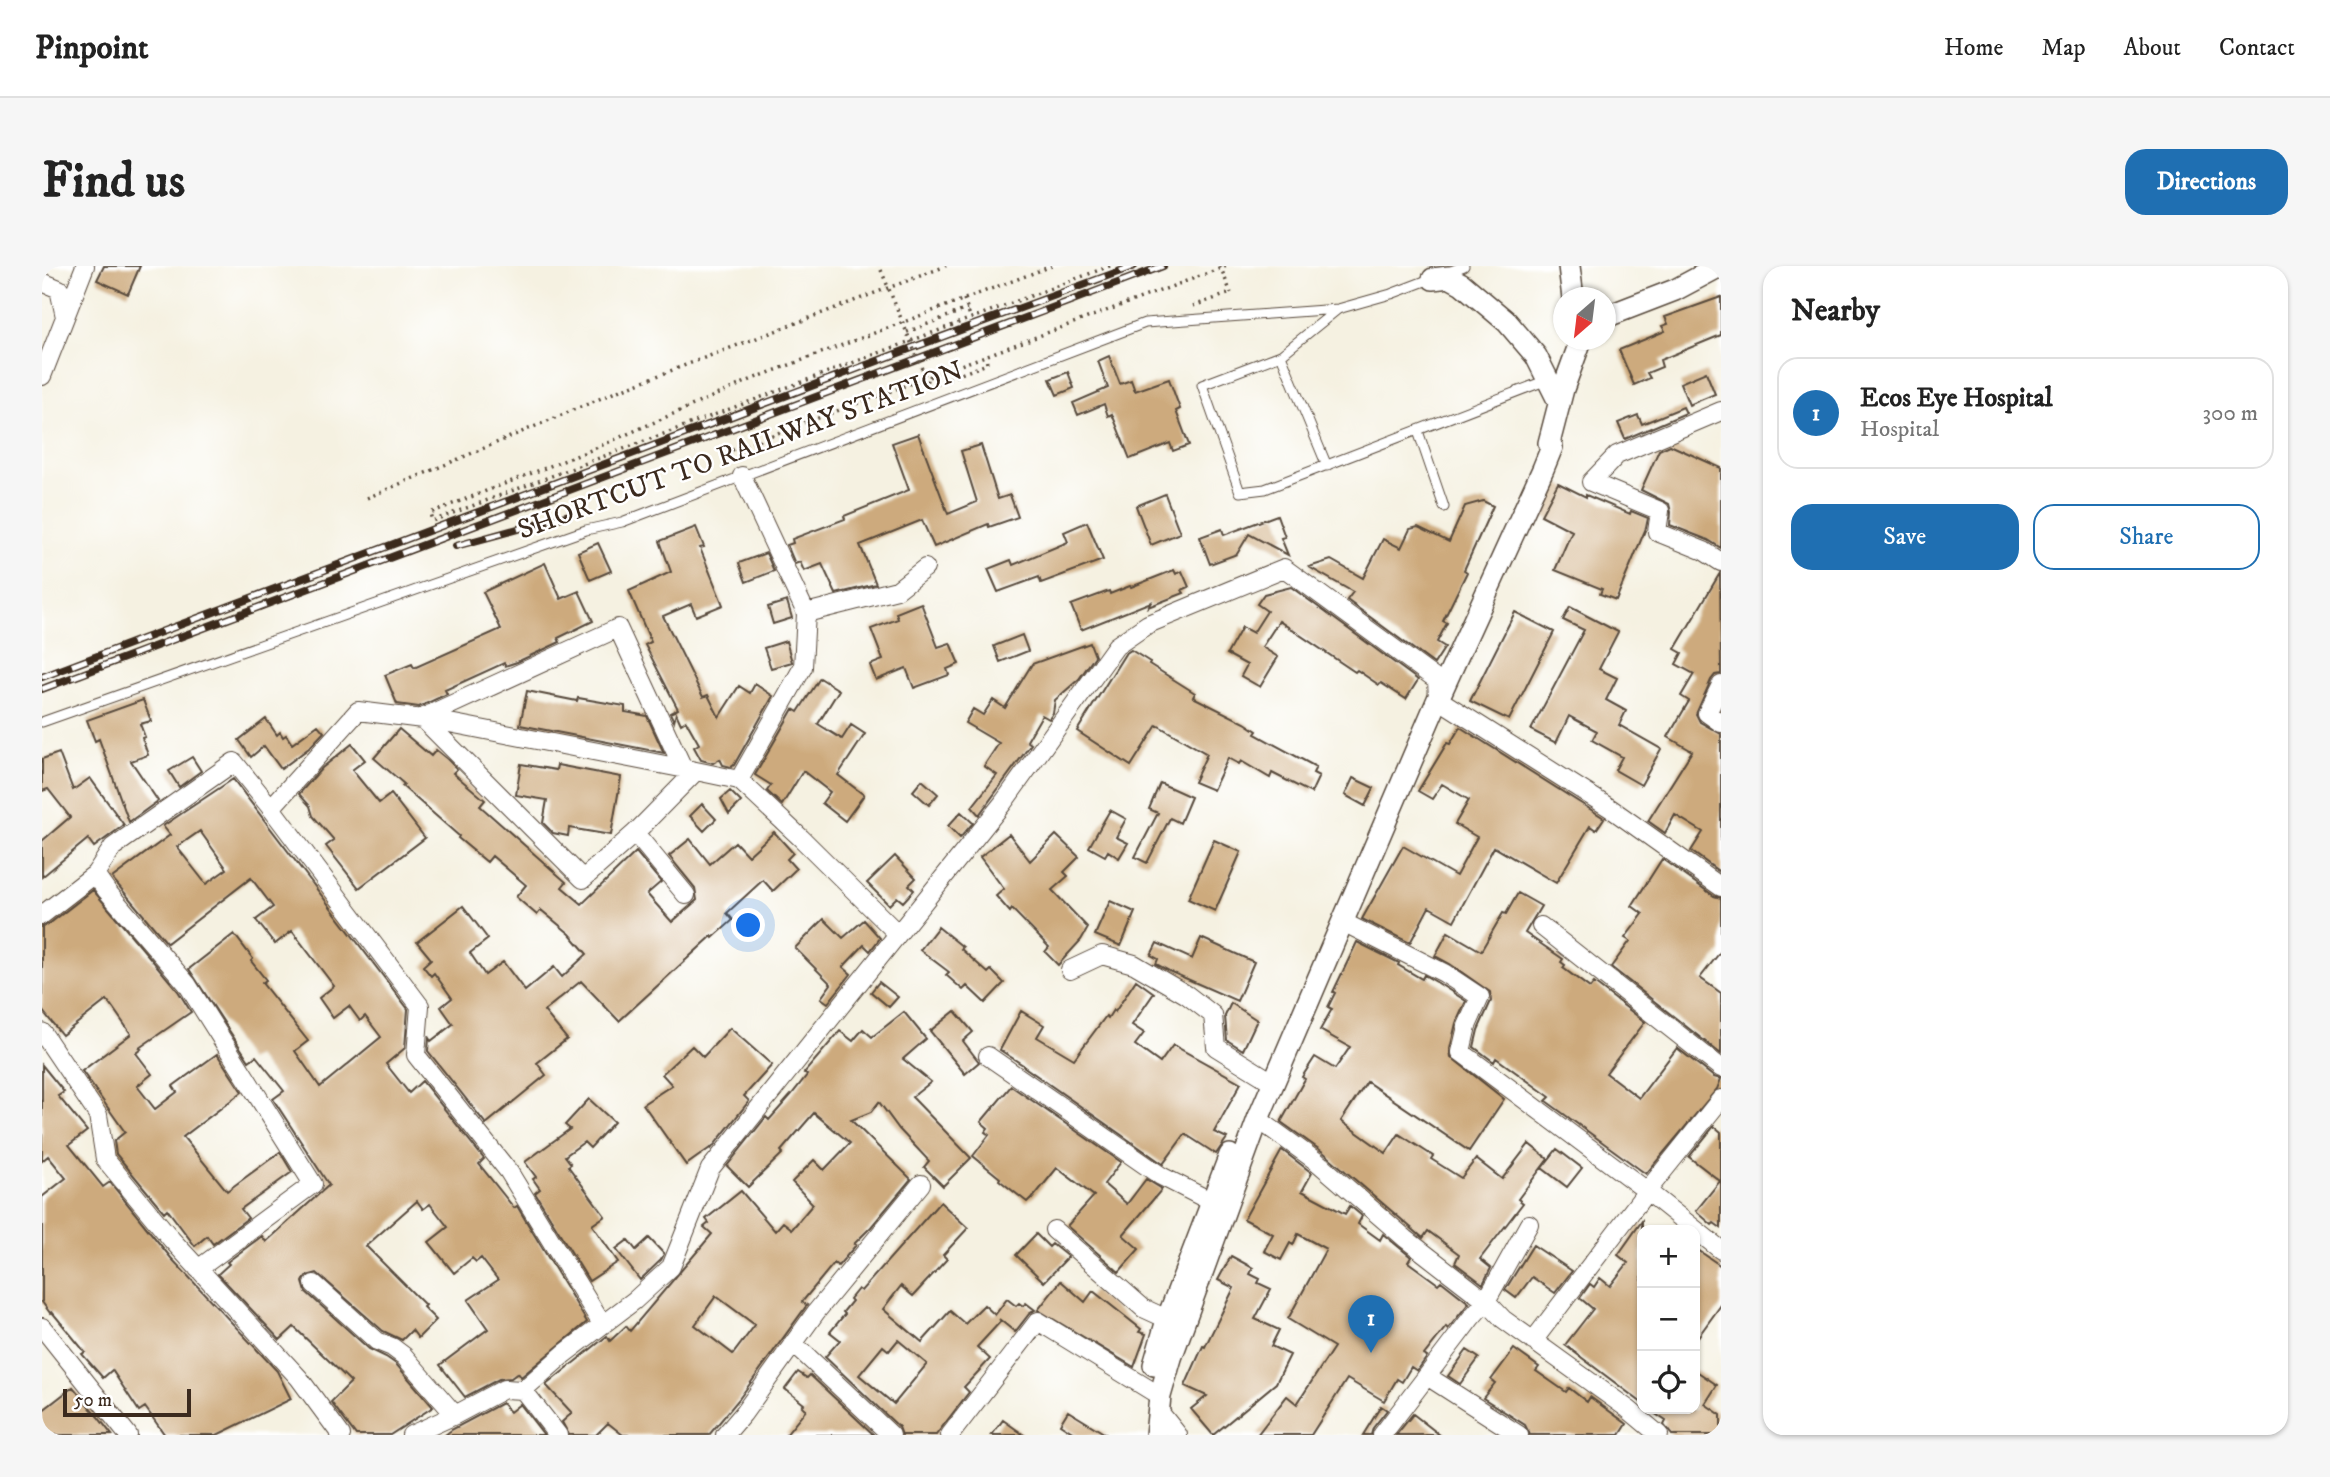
<!DOCTYPE html>
<meta charset="utf-8">
<style>
:root{--surface:#fff;--page:#f6f6f6;--text:#222;--muted:#767676;--line:#e0e0e0;--accent:#1f6fb2}
body{margin:0;font-family:"IM FELL DW Pica",serif;background:var(--page);color:var(--text)}
.controls{position:absolute;right:21px;bottom:21px;display:grid;overflow:hidden;border-radius:14px;box-shadow:0 2px 5px #0004}
.controls button{width:63px;height:63px;display:grid;place-items:center;padding:0;border:0;border-bottom:2px solid var(--line);background:var(--surface);color:var(--text);font:35px sans-serif}
.compass{position:absolute;left:1511px;top:21px;width:63px;height:63px;border-radius:50%;background:var(--surface);box-shadow:0 2px 5px #0004;rotate:208deg}
.scale{position:absolute;left:21px;bottom:18px;width:128px;box-sizing:border-box;padding-left:7px;border:4px solid #3b2a1e;border-top:0;font-size:19px;line-height:24px;white-space:nowrap;color:#3b2a1e;-webkit-text-stroke:5px #fff;paint-order:stroke}
.you{position:absolute;left:707px;top:660px;width:24px;height:24px;margin:-18px;border:5px solid #fff;border-radius:50%;background:#1a73e8;box-shadow:0 0 0 10px #1a73e833}
.badge{display:grid;place-items:center;width:46px;height:46px;border-radius:50%;background:var(--accent);color:#fff;font-size:23px;font-weight:700}
.pin{position:absolute;translate:-50% -58px;filter:drop-shadow(0 2px 4px #0008)}
.pin::after{content:'';position:absolute;top:37px;width:24px;height:21px;background:inherit;clip-path:polygon(0 0,100% 0,50% 100%)}
.list{margin:0;padding:0;list-style:none}
h2{display:flex;justify-content:space-between;align-items:center;height:91px;margin:0;padding:0 28px;font-size:30px}
h2 small{font-size:23px;font-weight:400;color:var(--muted)}
.list li{display:grid;grid-template-columns:46px 1fr auto;gap:21px;align-items:center;box-sizing:border-box;height:112px;margin:0 14px 14px;padding:0 14px;border:2px solid var(--line);border-radius:21px}
.list b{display:block;font-size:26px;white-space:nowrap}
.list p{margin:0;font-size:23px;white-space:nowrap;color:var(--muted)}
.list em{font-size:23px;font-style:normal;color:var(--muted)}
.actions{display:flex;gap:14px;padding:21px 28px}
.actions a{flex:1;padding:16px 0;border:2px solid var(--accent);border-radius:21px;text-align:center;font-size:24px;color:var(--accent)}
.actions .main{background:var(--accent);color:#fff}
.icon{flex:none;width:38px;height:38px;fill:none;stroke:currentColor;stroke-width:2;stroke-linecap:round;stroke-linejoin:round}
.map{position:relative;flex:none;width:1679px;height:1169px;overflow:hidden;border-radius:21px}
header{display:flex;align-items:center;gap:42px;box-sizing:border-box;height:98px;padding:0 35px;background:var(--surface);border-bottom:2px solid var(--line)}
header strong{font-size:33px}
nav{display:flex;gap:38px;margin-inline-start:auto;font-size:24px}
.intro{display:flex;align-items:center;justify-content:space-between;box-sizing:border-box;height:168px;padding:0 42px}
h1{margin:0;font-size:49px}
.button{padding:18px 32px;border-radius:21px;background:var(--accent);color:#fff;font-size:24px;font-weight:700}
main{display:flex;gap:42px;padding:0 42px}
aside{flex:1;background:var(--surface);border-radius:21px;box-shadow:0 2px 5px #0004}
.map>svg:first-child{display:block}
.building{fill:#cdaa7d;fill-rule:evenodd}
.lines{fill:none;stroke-linecap:round;stroke-linejoin:round}
.service-casing{stroke:#57483b;stroke-width:11}
.minor-casing{stroke:#57483b;stroke-width:20}
.tertiary-casing{stroke:#57483b;stroke-width:24}
.path{stroke:#57483b;stroke-width:3.5;stroke-dasharray:2 5;stroke-linecap:butt}
.service{stroke:#fff;stroke-width:9}
.minor{stroke:#fff;stroke-width:18}
.tertiary{stroke:#fff;stroke-width:21}
.rail-casing{stroke:#3b2a1e;stroke-width:8}
.rail{stroke:#fff;stroke-width:5;stroke-dasharray:16;stroke-linecap:butt}
.path-bridge{stroke:#57483b;stroke-width:3.5;stroke-dasharray:2 5;stroke-linecap:butt}
.labels{text-anchor:middle;stroke-width:5;stroke-linejoin:round;paint-order:stroke}
.street-label{font-size:28px;fill:#3b2a1e;stroke:#fff}
</style>
<header>
<strong>Pinpoint</strong>
<nav><a>Home</a><a>Map</a><a>About</a><a>Contact</a></nav>
</header>
<div class="intro"><h1>Find us</h1><a class="button">Directions</a></div>
<main>
<div class="map">
<svg width="1679" height="1169" viewBox="0 0 1679 1169">
<rect width="100%" height="100%" fill="#fff"/>
<filter id="ink" filterUnits="userSpaceOnUse"><feTurbulence type="fractalNoise" baseFrequency=".0143" numOctaves="2"/><feDisplacementMap in="SourceGraphic" scale="14" xChannelSelector="R" yChannelSelector="G"/><feConvolveMatrix kernelMatrix="1 2 1 2 8 2 1 2 1" color-interpolation-filters="sRGB"/></filter>
<filter id="wash" filterUnits="userSpaceOnUse"><feTurbulence type="fractalNoise" baseFrequency=".00686" numOctaves="4" result="noise"/><feDisplacementMap in="SourceGraphic" scale="28" xChannelSelector="R" yChannelSelector="G"/><feGaussianBlur stdDeviation="1.57" result="paint"/><feColorMatrix in="noise" values="0 0 0 0 0 0 0 0 0 0 0 0 0 0 0 0 0 1.4 0 .05"/><feComposite in="paint" operator="in"/></filter>
<g filter="url(#wash)">
<rect width="100%" height="100%" fill="#f5f1e1"/>
<g id="blocks">
<path class="building" d="M62,0H98L86,28L55,14Z
M1679,31V69L1618,94L1620,101L1605,107L1608,112L1592,119L1577,84L1623,65L1620,60L1626,58L1623,51Z
M1067,90L1078,118L1089,114L1093,125L1127,113L1138,143L1134,145L1147,179L1131,185L1128,177L1088,193L1070,148L1066,150L1062,138L1036,149L1031,137L1066,122L1056,95Z
M1026,106L1032,122L1015,129L1008,113Z
M1664,106L1673,128L1647,139L1638,117Z
M1641,141L1644,147L1583,173L1576,157L1596,149L1600,158Z
M876,168L906,248L935,236L919,185L939,179L956,233L968,229L976,251L947,261L946,258L892,281L880,254L818,279L834,318L794,328L780,298L762,305L758,296L753,298L745,279L751,277L750,273L803,253L802,250L867,224L850,177Z
M1628,179L1679,202V282L1666,274L1628,259L1629,246L1627,238L1599,224L1617,184Z
M1516,217L1544,231V229L1588,248L1589,245L1606,252L1604,262L1574,334L1558,328L1560,323L1513,304L1530,265L1499,249Z
M1123,228L1138,267L1109,279L1094,240Z
M1441,235L1451,240L1422,304L1425,306L1401,355L1405,357L1395,376L1403,381L1392,398L1305,334L1311,326L1267,301L1289,294L1321,312L1341,273L1359,282L1368,263L1376,261L1407,276L1423,240Z
M1235,249L1243,271L1239,272L1246,289L1207,268L1195,288L1168,298L1158,271L1180,263L1182,269Z
M1045,256L1061,294L999,317L997,311L956,326L946,303L969,294L971,299L1026,276L1022,266Z
M654,261L662,281L658,282L681,339L654,350L649,338L621,350L661,431L666,429L677,451L697,420L708,427L713,418L731,430L692,499L689,501L681,499L678,493L671,497L659,494L652,481L657,478L644,455L639,458L634,447L632,455L628,447L636,443L603,379L609,376L587,325L629,306L618,275Z
M556,277L569,305L548,314L536,286Z
M724,287L732,305L704,316L697,297Z
M503,297L519,333L537,325L551,355L516,372L518,376L475,396L463,400L462,397L403,424L405,428L377,441L355,438L343,409L370,398L372,402L459,363L441,326Z
M1132,304L1134,308L1140,305L1147,321L1140,324L1142,327L1106,341L1109,336L1039,364L1029,339L1067,325L1068,328L1088,320L1089,321Z
M1678,307L1679,408L1673,409L1669,414L1654,448L1658,456L1679,468V607L1649,585L1661,566L1633,549L1623,567L1606,555L1650,485L1626,471L1647,435L1639,430L1652,408L1634,398L1640,387L1633,383Z
M1249,321L1376,414L1364,433L1339,417L1337,419L1315,404L1313,406L1237,355L1220,381L1236,391L1218,421L1199,410L1205,399L1185,388L1200,361L1211,367L1225,345L1215,338L1222,328Z
M745,335L750,352L731,358L726,341Z
M879,337L896,381L908,377L917,398L905,403L907,409L872,422L864,402L834,414L828,399L841,394L829,363L856,353L854,347Z
M1528,341L1576,366L1557,403L1575,412L1564,434L1584,445L1577,459L1619,483L1599,519L1573,504L1580,491L1550,474L1555,465L1527,450L1514,477L1489,464L1542,364L1521,354Z
M1473,346L1512,366L1467,454L1428,435Z
M980,369L986,385L958,396L952,380Z
M744,375L750,396L729,402L722,382Z
M1048,377L1053,390L1037,413L1013,434L1011,447L1007,453L1000,449L985,475L989,478L937,549L930,541L955,509L942,500L957,477L923,457L931,443L941,449L951,434L963,442L990,398Z
M1089,384L1108,396L1107,398L1153,427L1151,431L1203,457L1215,465L1213,468L1274,501L1271,507L1277,510L1269,527L1230,507L1228,512L1199,495L1197,498L1186,492L1171,524L1152,516L1165,488L1115,459L1089,500L1035,465L1083,388Z
M778,412L797,424L776,458L800,473L809,459L823,468L796,509L822,529L803,555L780,537L788,526L761,505L740,539L725,525L729,519L713,509L751,443L756,446Z
M485,425L535,435L536,432L583,440V446L605,450L622,487L478,459Z
M101,434L109,455L98,458L103,471L100,472L106,489L89,495L116,535L87,556L57,473L53,475L45,454Z
M224,453L235,469L238,466L241,471L244,469L250,478L276,459L282,466L267,482L239,503L222,480L209,491L197,474Z
M1418,461L1562,552L1554,564L1548,560L1514,617L1452,581L1412,655L1387,641L1368,677L1320,653L1361,580L1414,610L1435,571L1413,558L1427,534L1400,518L1390,533L1376,525L1405,477L1408,478Z
M357,463L389,490L394,484L405,493L415,503L411,507L443,534L438,540L524,616L520,621L540,638L594,586L619,616L605,628L630,656L655,634L653,622L627,590L648,573L668,598L693,576L706,590L732,566L751,587L745,593L754,603L731,625L721,614L685,647L691,654L671,672L670,670L577,755L539,715L502,745L525,773L495,797L504,809L444,858L386,785L387,772L389,775L411,758L399,741L410,732L392,707L389,710L381,700L389,693L375,676L421,640L446,673L428,687L443,709L461,696L483,725L512,701L520,711L545,688L528,668L499,644L495,649L474,631L484,619L450,590L445,596L416,572L417,570L360,520L362,518L332,492Z
M310,478L323,494L310,504L337,537L349,528L383,572L317,622L284,580L292,574L271,550L268,540L257,528L280,502Z
M17,487L31,524L48,512L82,559L52,581L46,573L0,611V575L28,551L6,523L0,525V493Z
M150,491L159,505L137,521L127,505Z
M479,498L514,504L515,499L579,511L569,569L527,562L526,570L511,567L501,557L505,534L474,529Z
M1311,512L1332,522L1323,540L1303,529Z
M191,513L366,743L363,782L344,798L367,827L380,815L442,893L437,898L472,942L475,940L545,1056L479,1111L476,1107L469,1112L457,1113L423,1131L398,1099L446,1063L426,1034L456,1014L439,992L434,996L430,992L412,1007L387,976L406,961L388,938L381,943L375,935L324,980L383,1039L381,1041L394,1054L376,1072L370,1064L360,1074L341,1065L275,1007L264,1010L261,1016L264,1026L327,1083L344,1091L354,1098L391,1141L348,1169H314L289,1136L309,1116L252,1061L238,1074L176,1008L187,998L185,996L220,970L224,976L287,919L231,833L242,825L214,790L207,795L147,703L192,668L211,693L209,695L224,714L220,717L266,775L253,785L278,821L339,771L323,750L318,755L307,740L291,752L277,732L292,720L250,665L233,678L214,654L231,641L209,612L125,677L70,612L128,569L121,560ZM158,565L185,603L164,618L135,581Z
M880,514L896,528L887,539L871,525Z
M1118,517L1149,531L1138,557L1128,552L1105,597L1093,591L1116,547L1107,543Z
M688,525L699,536L687,548L679,533Z
M660,538L674,553L662,565L648,550Z
M1068,544L1084,553L1074,571L1086,577L1077,592L1066,585L1063,590L1047,581Z
M919,546L931,557L918,572L906,560Z
M967,568L988,595L1014,569L1037,591L1022,606L1026,610L1010,624L1046,662L1039,674L1016,699L1003,686L1007,681L970,643L968,646L954,630L962,623L938,591Z
M1172,574L1199,586L1173,645L1146,633Z
M853,590L874,612L867,619L872,624L861,636L855,631L847,639L825,617Z
M1620,593L1672,630L1679,632V685L1658,712L1679,727V788L1569,701L1588,675L1583,672L1601,648L1590,640Z
M51,624L136,725L149,746L97,782L99,783L94,787L110,808L95,820L113,843L135,826L131,820L175,788L200,826L141,871L185,925L238,886L250,906L199,943L206,952L171,978L165,970L153,980L125,943L122,946L74,888L72,875L83,866L40,805L89,768L71,742L65,734L20,769L0,744V660L7,658Z
M1476,627L1499,640L1483,667L1521,693L1519,696L1523,699L1521,702L1548,722L1552,717L1556,720L1603,756L1564,807L1597,832L1635,782L1672,811L1679,813L1675,823L1604,908L1504,835L1508,831L1454,792L1452,796L1432,781L1436,764L1449,735L1448,726L1408,698L1393,690L1406,666L1439,685L1461,647L1464,648Z
M1068,635L1093,646L1079,680L1053,669Z
M782,653L801,672L822,654L838,672L828,685L822,679L801,701L809,708L786,737L779,732L789,718L753,682Z
M896,661L921,681L919,683L946,707L949,704L962,717L943,737L925,720L921,724L904,709L907,706L878,684Z
M1159,672L1212,696L1195,735L1127,705L1114,698L1116,693L1109,689L1115,677L1150,693Z
M1315,676L1357,697L1356,699L1380,713L1382,709L1396,717L1424,735L1414,757L1408,783L1409,791L1462,833L1427,885L1325,816L1299,855L1344,887L1357,868L1391,890L1389,893L1419,912L1434,893L1460,913L1487,878L1506,893L1476,933L1481,937L1438,993L1449,1002L1441,1018L1413,997L1417,988L1386,965L1381,972L1281,886L1239,856L1263,813L1260,811L1273,791L1293,803L1308,781L1278,764L1290,743L1286,741L1293,727L1291,726Z
M1094,714L1112,727L1090,759L1102,767L1093,779L1118,797L1131,779L1199,817L1172,866L1185,872L1174,888L1143,868L1121,898L981,800V799L958,784L979,745L1002,759L995,771L1032,793L1064,750L1066,752L1071,744L1073,746Z
M837,716L856,731L847,741L829,726Z
M1189,737L1215,754L1201,784L1185,774L1183,750Z
M913,745L931,766L921,775L937,796L923,808L888,765Z
M862,746L884,773L861,793L889,816L870,831L929,892L901,920L882,901L887,895L857,863L837,836L829,846L809,854L869,913L829,961L812,978L814,979L796,1000L792,997L760,1036L765,1039L697,1133L667,1169H581L566,1157L554,1169H527L520,1156L530,1147L504,1119L565,1070L568,1075L584,1060L588,1065L670,968L662,961L667,957L664,953L699,925L733,965L741,956L750,963L771,938L750,916L772,894L782,904L808,877L772,847L739,885L741,887L706,921L685,900L724,851L727,854L750,828L765,809L762,807L798,765L811,775L821,763L830,771ZM674,1030L713,1059L691,1088L653,1059Z
M688,762L730,799L702,830L707,835L669,883L668,882L644,899L601,838L630,819L620,808L650,780L661,791Z
M0,799L22,826L16,830L45,865L27,879L61,921L68,916L129,992L235,1105L249,1133L175,1169H123L103,1141L97,1145L70,1104L61,1112L40,1088L43,1086L10,1046L8,1047L0,1036V931L24,912L6,890L0,895Z
M969,820L1079,896L1062,918L1085,938L1104,913L1120,923L1081,969L1097,983L1077,1006L1025,960L1052,930L1015,902L990,933L989,932L985,936L957,914L958,912L931,890L947,869L943,866L946,862L939,856Z
M547,833L572,856L548,882L542,876L523,890L529,898L526,900L563,950L550,959L576,996L547,1015L493,927L498,923L491,913L494,911L483,896L528,863L523,859Z
M1672,860L1679,866V962L1672,957L1670,959L1654,945L1678,915L1647,891Z
M1515,883L1540,902L1525,921L1500,902Z
M1240,884L1270,907L1260,925L1303,948L1308,940L1320,950L1316,958L1338,974L1341,968L1369,991L1366,996L1396,1018L1399,1015L1427,1037L1406,1063L1404,1061L1382,1089L1385,1091L1375,1105L1369,1101L1360,1116L1355,1113L1342,1135L1305,1113L1269,1169H1215L1245,1130L1255,1138L1292,1081L1246,1053L1284,983L1256,968L1251,979L1248,977L1239,994L1222,985L1231,968L1202,953Z
M898,936L926,962L901,989L905,993L871,1030L859,1020L841,1043L880,1076L908,1045L923,1058L942,1039L953,1049L965,1033L974,1040L977,1037L981,1040L984,1037L993,1044L987,1048L973,1066L957,1053L959,1055L935,1081L948,1093L922,1121L927,1126L894,1169H860L857,1161L783,1091L798,1074L788,1066L803,1048L801,1046L810,1035L808,1033L816,1023L819,1025ZM856,1074L885,1098L852,1138L817,1109L841,1080L847,1085Z
M1600,955V1137L1523,1079L1551,1043L1538,1032L1548,1018L1552,1021L1558,1012L1568,1020L1586,997L1576,989Z
M994,968L1007,981L1010,978L1026,991L1002,1016L974,989Z
M607,972L622,988L619,994L598,1014L574,983L586,974L594,984Z
M1491,979L1530,1005L1513,1027L1490,1011L1474,1032L1463,1024Z
M1653,982L1679,1000V1039L1653,1075Z
M1189,990L1211,1002L1208,1008L1218,1013L1216,1017L1229,1023L1213,1053L1237,1064L1229,1080L1248,1089L1234,1117L1171,1169L1149,1143L1165,1130L1143,1120L1161,1080L1163,1081L1192,1022L1176,1014Z
M1019,1015L1043,1036L1051,1025L1099,1063L1097,1066L1104,1068L1092,1101L996,1044Z
M1472,1083L1497,1101L1494,1105L1524,1126L1527,1122L1545,1136L1548,1131L1585,1158L1578,1169H1488L1483,1159L1441,1132L1453,1117L1449,1114Z
M1425,1084L1437,1092L1418,1118L1406,1110Z
M1653,1104L1675,1119L1663,1138L1679,1149V1169H1630L1622,1159L1624,1155L1606,1143H1653Z
M756,1106L765,1112L768,1109L832,1169H744L764,1144L760,1140L762,1138L743,1123Z
M31,1121L56,1151L70,1169H0V1145Z
M460,1137L468,1146L478,1138L502,1169H403L411,1163Z
M1339,1140L1345,1144L1331,1162L1329,1169H1321Z
M1026,1145L1065,1169H1035L1018,1158Z
M1371,1148L1398,1169H1354Z
M961,1154L982,1169H950Z"/>
</g>
</g>
<g filter="url(#ink)">
<use href="#blocks" fill-opacity="0" stroke="#57483b" stroke-width="2"/>
<g class="lines">
<g class="service-casing">
<path id="service" d="M1404,7L1422,0
M1296,43L1239,89L1160,119L1198,226L1223,223L1505,114
M1239,89L1285,200
M1376,165L1402,241
M0,456L544,264L580,256L1103,57L1296,43L1349,28L1391,12"/>
</g>
<g class="minor-casing">
<path id="minor" d="M0,16L17,23L23,51
M0,110L43,0
M1679,145L1575,189L1549,216L1618,245L1615,266L1662,285L1679,296
M764,347L855,324L883,302
M1679,419L1665,447L1679,457
M641,502L576,362L380,452L541,613L593,567L654,505
M697,514L761,401L764,347L700,210
M593,567L644,629
M53,608L71,581L192,496L229,542
M0,649L53,608L65,625L145,718L271,918L156,1003
M1301,656L1402,707L1438,731L1425,760L1419,786L1605,925L1679,984
M1499,660L1679,802
M1028,704L1060,689L1092,698L1145,729L1171,749L1174,781L1232,817
M0,766L56,849L63,893L130,974L257,1112L299,1169
M946,790L1119,910L1180,941
M1216,853L1274,895L1364,973L1444,1035L1461,1053L1586,1143L1617,1169
M1012,964L1101,1042L1136,1058
M272,1018L335,1075L350,1081L362,1090L413,1149
M560,1058L467,906L374,789L378,740L229,542L316,445L397,455L654,505L697,514L759,572L856,668
M0,1061L86,1169
M1491,1075L1605,925L1679,833
M751,1077L849,1169
M1385,1110L1477,1169
M481,1124L516,1169
M1116,1144L1136,1169
M369,1169L413,1149L462,1123L481,1124L522,1088L593,1034L629,1001L668,903L961,537L1074,380L1106,358L1242,302L1395,414L1396,433L1568,542L1679,621
M683,1169L701,1148L774,1046L879,918
M908,1169L996,1055L1118,1130
M1340,1169L1429,1052L1444,1035L1487,958"/>
</g>
<g class="tertiary-casing">
<path id="tertiary" d="M1527,0L1531,32
M1391,13L1407,11L1420,18L1465,56L1494,90L1517,136
M1563,51L1633,24L1678,0
M1112,1099L1125,1054L1188,889
M1114,1169L1118,1130L1129,1092L1216,853L1396,433L1501,203L1510,181L1507,177L1521,123L1539,74"/>
</g>
<path class="path" d="M1010,0L713,112L549,184L388,247L390,255L1068,0
M922,33L929,53
M1151,40L1189,27
M865,66L925,43
M887,120L945,98L944,90
M690,184L1185,0
M325,232L578,124L904,0"/>
<use href="#service" class="service"/>
<use href="#minor" class="minor"/>
<use href="#tertiary" class="tertiary"/>
<g class="rail-casing">
<path id="rail" d="M414,280L527,249
M0,411L875,80L1092,0
M0,423L1121,0"/>
</g>
<use href="#rail" class="rail"/>
<path class="path-bridge" d="M1178,0L1189,27
M839,4L887,120"/>
</g>
</g>
<g class="labels">
<g class="street-label">
<text transform="translate(698 183) rotate(-20)" y="10">SHORTCUT TO RAILWAY STATION</text>
</g>
</g>
</svg>
<div class="controls">
<button>+</button>
<button>−</button>
<button><svg class="icon" aria-label="locate" viewBox="0 0 24 24"><circle cx="12" cy="12" r="6"/><path d="M12 2v4M12 18v4M2 12h4M18 12h4"/></svg></button>
</div>
<svg class="compass" viewBox="-18 -18 36 36"><path d="M0-13l5 13h-10z" fill="#e53935"/><path d="M0 13l5-13h-10z" fill="#767676"/></svg>
<div class="scale">50 m</div>
<div class="you"></div>
<div class="pin badge" style="left:1329px;top:1087px">1</div>
</div>
<aside>
<h2>Nearby<small></small></h2>
<ul class="list">
<li><span class="badge">1</span><div><b>Ecos Eye Hospital</b><p>Hospital</p></div><em>300 m</em></li>
</ul>
<div class="actions"><a class="main">Save</a><a>Share</a></div>
</aside>
</main>
